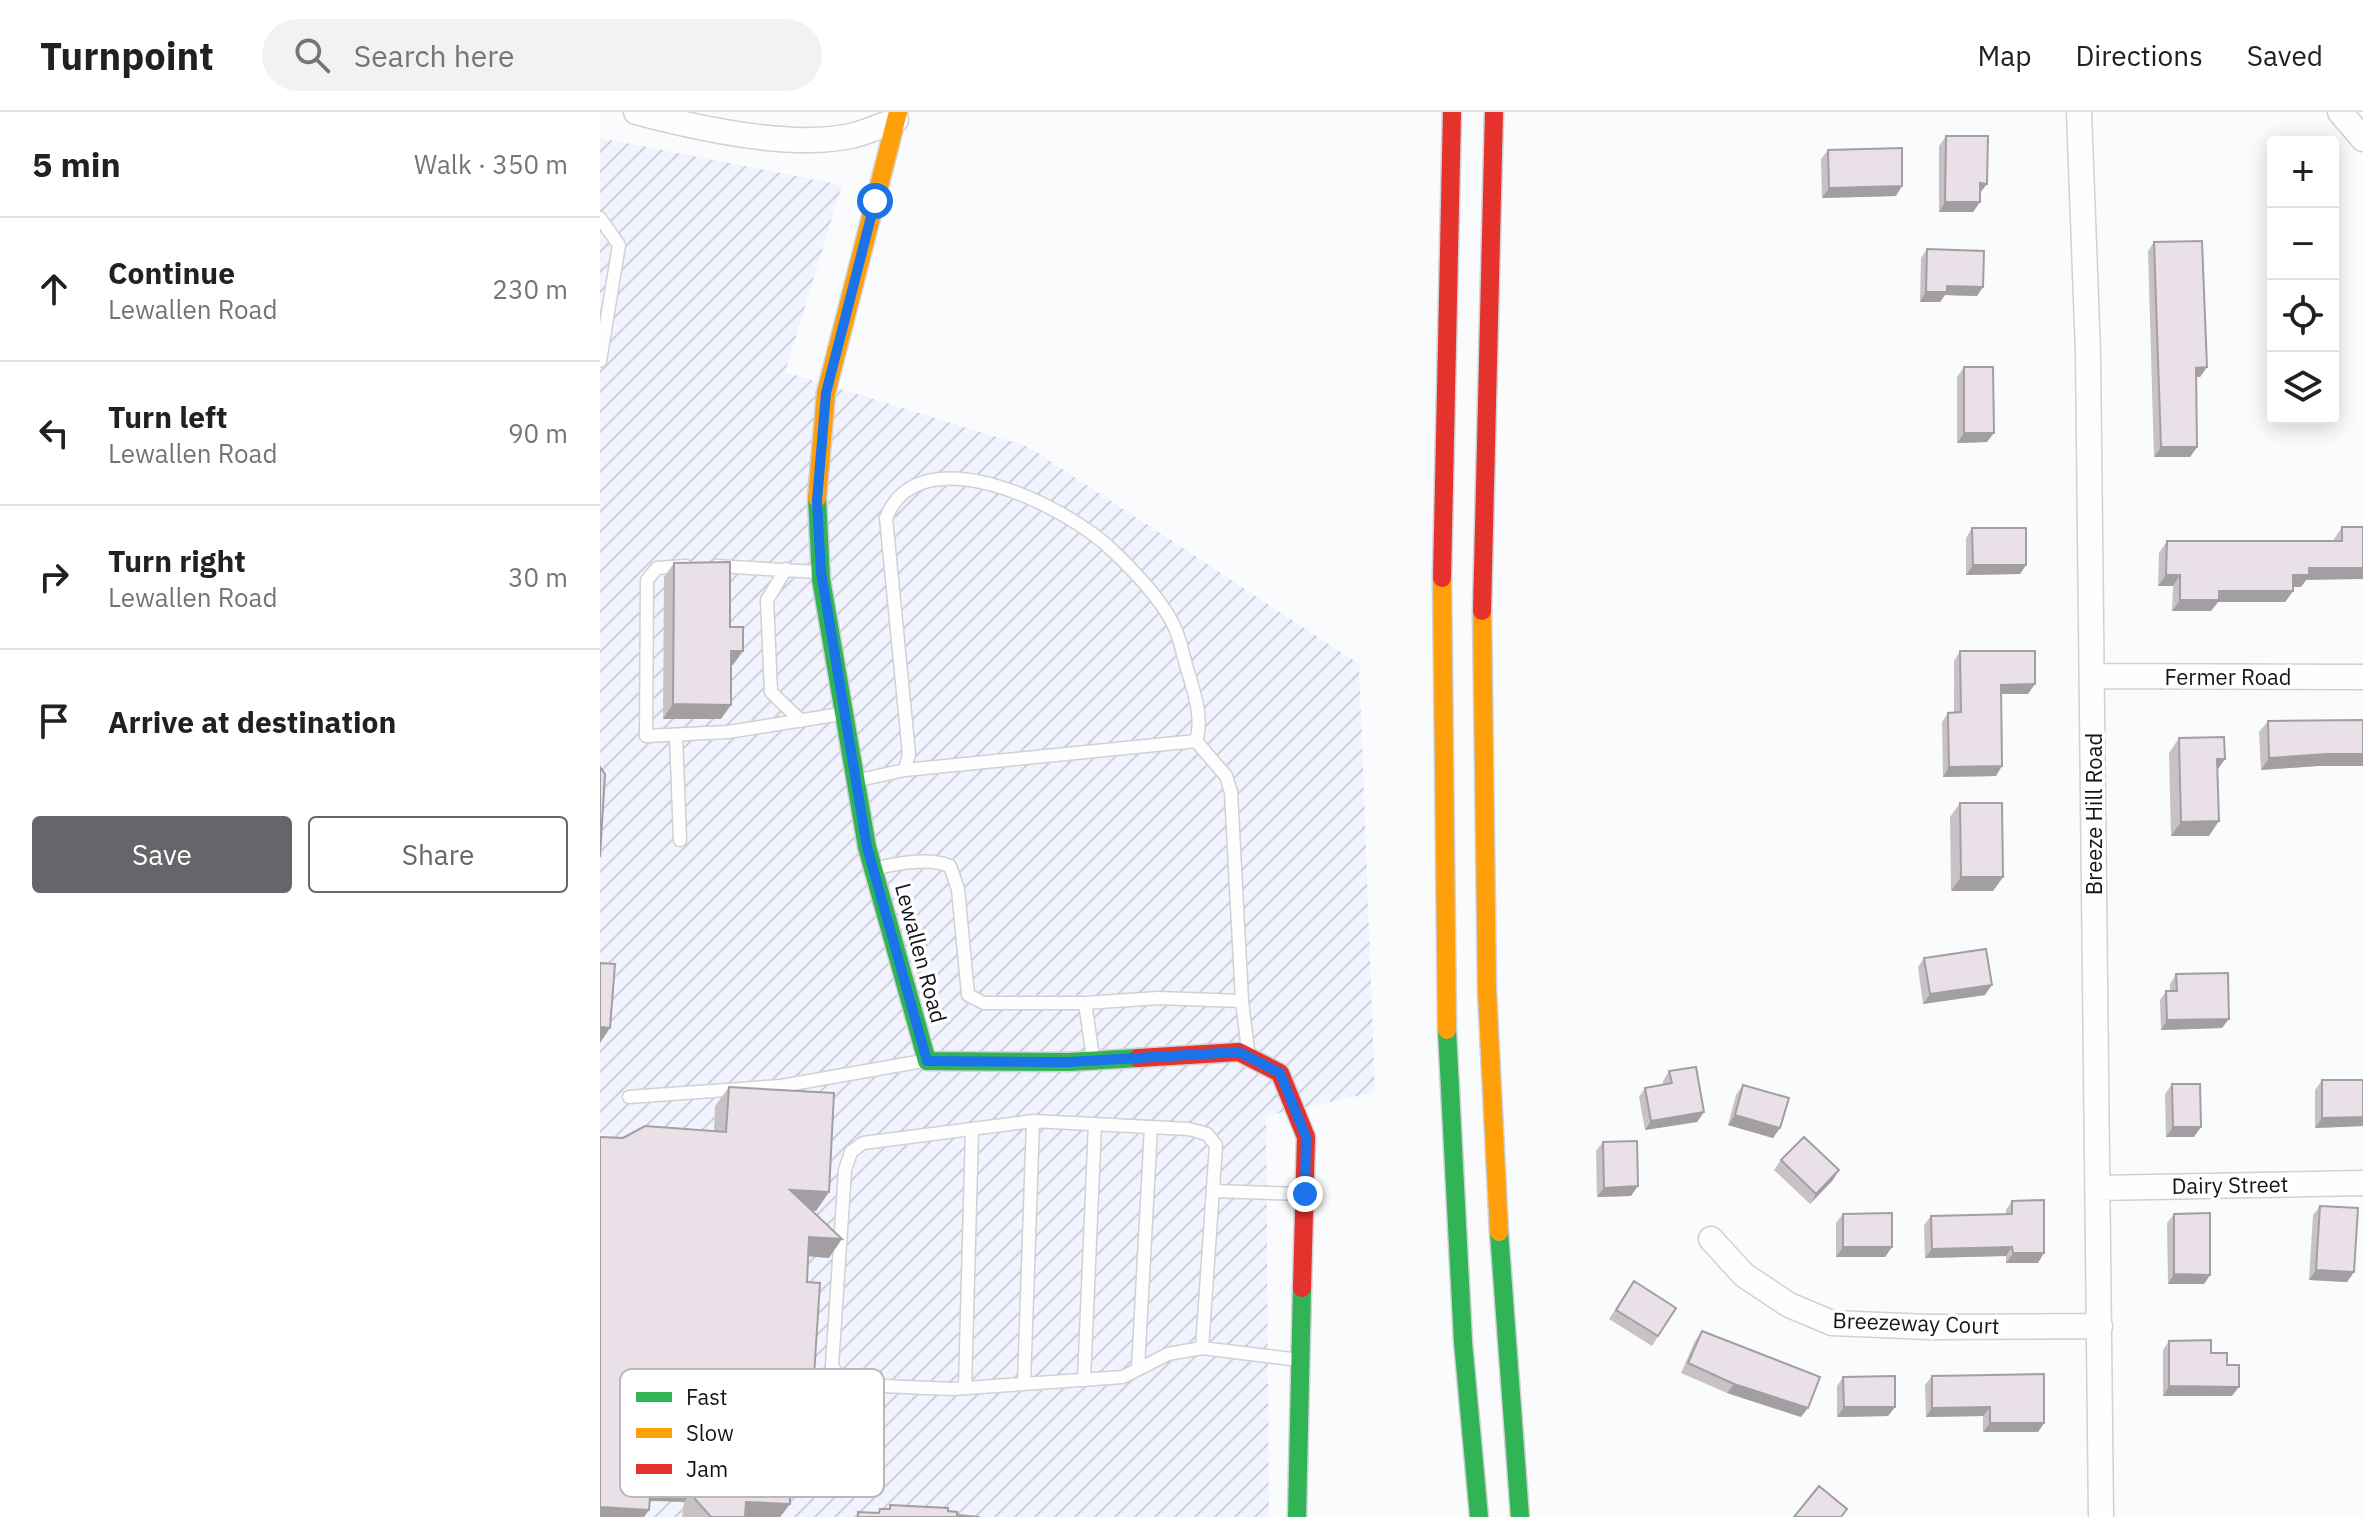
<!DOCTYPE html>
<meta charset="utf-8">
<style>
:root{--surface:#fff;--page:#f2f2f2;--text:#202124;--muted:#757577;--line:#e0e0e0;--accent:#656669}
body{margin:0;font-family:"IBM Plex Sans",sans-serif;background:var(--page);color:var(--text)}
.controls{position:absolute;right:24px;top:24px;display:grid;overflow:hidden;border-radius:8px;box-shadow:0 4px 20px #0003}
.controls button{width:72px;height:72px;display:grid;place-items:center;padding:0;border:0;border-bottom:2px solid var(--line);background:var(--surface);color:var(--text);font:40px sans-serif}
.stop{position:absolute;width:24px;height:24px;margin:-18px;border:6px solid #1a73e8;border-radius:50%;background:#fff}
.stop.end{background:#1a73e8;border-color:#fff;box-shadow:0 2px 8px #0008}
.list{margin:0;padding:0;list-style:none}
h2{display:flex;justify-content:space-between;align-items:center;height:104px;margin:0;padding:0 32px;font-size:34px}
h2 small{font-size:26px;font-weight:400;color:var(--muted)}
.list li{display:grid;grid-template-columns:52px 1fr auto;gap:24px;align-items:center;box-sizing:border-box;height:144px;padding:0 32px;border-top:2px solid var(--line)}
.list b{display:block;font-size:30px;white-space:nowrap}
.list p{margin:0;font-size:26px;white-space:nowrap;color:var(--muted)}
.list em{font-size:26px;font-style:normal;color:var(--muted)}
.actions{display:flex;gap:16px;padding:24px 32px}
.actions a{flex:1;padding:18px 0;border:2px solid var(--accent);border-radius:8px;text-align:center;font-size:28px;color:var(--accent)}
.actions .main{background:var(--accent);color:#fff}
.icon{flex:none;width:44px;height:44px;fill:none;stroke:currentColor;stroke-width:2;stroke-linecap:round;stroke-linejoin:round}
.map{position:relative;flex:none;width:1763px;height:1405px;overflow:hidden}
header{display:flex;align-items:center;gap:48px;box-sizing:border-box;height:112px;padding:0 40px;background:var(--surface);border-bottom:2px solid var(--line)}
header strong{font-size:38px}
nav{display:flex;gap:44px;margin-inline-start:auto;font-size:28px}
.search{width:560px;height:72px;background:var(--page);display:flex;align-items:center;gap:20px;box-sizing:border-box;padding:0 28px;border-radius:44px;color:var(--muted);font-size:30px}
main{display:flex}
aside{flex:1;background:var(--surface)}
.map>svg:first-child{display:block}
.industrial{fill:url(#industrial-furrows)}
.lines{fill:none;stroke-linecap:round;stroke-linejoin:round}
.lane-casing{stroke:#d0d1d4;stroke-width:15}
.street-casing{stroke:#d0d1d4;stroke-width:27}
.fast-casing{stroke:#d0d1d4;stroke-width:21}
.slow-casing{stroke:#d0d1d4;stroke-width:21}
.jam-casing{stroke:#d0d1d4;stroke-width:21}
.lane{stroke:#fefeff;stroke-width:12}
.street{stroke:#fefeff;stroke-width:24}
.fast{stroke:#30b455;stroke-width:18}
.slow{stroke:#ff9f0a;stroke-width:18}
.jam{stroke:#e5322d;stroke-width:18}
.wall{fill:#c8c2c7}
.shaded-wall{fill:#a39ea2}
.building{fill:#e9e1e7;stroke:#a39ea2;stroke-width:2}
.route{stroke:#1a73e8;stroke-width:10}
.labels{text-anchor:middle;stroke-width:7;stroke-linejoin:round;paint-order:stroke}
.street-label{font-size:22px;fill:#151519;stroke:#fff}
.key{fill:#fff;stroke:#b9b9ba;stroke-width:2}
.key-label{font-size:22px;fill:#151519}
</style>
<header>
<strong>Turnpoint</strong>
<div class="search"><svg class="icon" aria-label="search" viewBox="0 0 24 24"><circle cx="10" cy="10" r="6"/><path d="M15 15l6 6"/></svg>Search here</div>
<nav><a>Map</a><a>Directions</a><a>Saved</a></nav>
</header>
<main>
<aside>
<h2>5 min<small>Walk · 350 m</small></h2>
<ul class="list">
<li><svg class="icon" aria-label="ahead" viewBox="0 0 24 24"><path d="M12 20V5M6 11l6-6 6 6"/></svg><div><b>Continue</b><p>Lewallen Road</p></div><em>230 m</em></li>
<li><svg class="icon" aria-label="left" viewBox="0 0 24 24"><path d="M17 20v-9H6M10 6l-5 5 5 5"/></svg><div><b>Turn left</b><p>Lewallen Road</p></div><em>90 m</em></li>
<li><svg class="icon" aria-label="right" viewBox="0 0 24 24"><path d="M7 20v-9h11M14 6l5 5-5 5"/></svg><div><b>Turn right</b><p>Lewallen Road</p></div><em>30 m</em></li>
<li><svg class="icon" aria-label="arrive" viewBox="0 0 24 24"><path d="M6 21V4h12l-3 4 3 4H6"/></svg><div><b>Arrive at destination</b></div></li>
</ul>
<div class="actions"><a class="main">Save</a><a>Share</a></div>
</aside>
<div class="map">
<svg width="1763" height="1405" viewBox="0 0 1763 1405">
<defs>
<pattern id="industrial-furrows" width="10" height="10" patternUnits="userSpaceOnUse" patternTransform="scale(2)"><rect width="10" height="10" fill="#f1f3fe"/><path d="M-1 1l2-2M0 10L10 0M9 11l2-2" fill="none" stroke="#cecfd9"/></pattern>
</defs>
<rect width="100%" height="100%" fill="#fafbfd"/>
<path class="industrial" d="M0,26L242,73L185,260L429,335L759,552L775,980L666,1004L669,1405H0Z"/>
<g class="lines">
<g class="lane-casing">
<path id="lane" d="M0,106L19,133L0,249
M86,454L57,456L47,468L46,624L128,620L241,602
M116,454L218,460
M186,457L167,488L171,580L201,609
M76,623L80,728
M259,668L305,658L309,642L286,406C320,320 469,395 513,439C534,459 563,489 575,516C581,530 584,548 589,563C595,583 603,608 596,629L305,658
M274,757C297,751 328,745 350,754L358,777L368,883L384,891H485L493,945
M642,889L648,938
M485,891L558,886L642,889L631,680L626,664L596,629
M29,985L181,974L323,949
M614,1079L703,1082
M602,1236L616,1033L607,1022L589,1017L433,1009L263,1031L251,1040L245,1058L232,1254L240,1266L260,1273L352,1277L523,1265L568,1242L602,1236L699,1248
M538,1257L551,1015
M484,1268L495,1012
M424,1272L433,1009
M365,1276L372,1017"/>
</g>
<g class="street-casing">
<path id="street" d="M36,0C96,16 195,38 255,23C269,19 283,13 296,8
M1479,0L1488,241L1501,1405
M1740,0L1763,27
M1493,564L1763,565
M1497,1076L1763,1071
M1111,1127L1144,1163L1189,1193L1232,1211L1329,1215L1500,1214"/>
</g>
<g class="fast-casing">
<path id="fast" d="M217,386L221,467L267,735L327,949L469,950L538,946
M847,918L863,1230L879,1405
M899,1120L920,1405
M697,1405L702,1176"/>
</g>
<g class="slow-casing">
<path id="slow" d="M217,386L226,281L298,0
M842,466L847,918
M882,499L887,879L899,1120"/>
</g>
<g class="jam-casing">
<path id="jam" d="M842,466L852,0
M882,499L894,0
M538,946L639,940L680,961L706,1025L702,1176"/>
</g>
<use href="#lane" class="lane"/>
<use href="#street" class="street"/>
<use href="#fast" class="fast"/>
<use href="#slow" class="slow"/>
<use href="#jam" class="jam"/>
</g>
<path class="wall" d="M1346,24L1380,81V90L1373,100H1339V34Z
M1228,38L1296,84L1222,86L1221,47Z
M1554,130L1607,255L1600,265H1596L1597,335L1590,345H1554L1548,139Z
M1327,137L1383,175L1377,184L1345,183L1340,190H1320L1321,146Z
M1364,255L1387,330L1357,331V265Z
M1742,415H1763L1706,468L1701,475H1693V479L1685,490H1618L1611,499H1572L1573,474H1558L1559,441L1567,429H1734V427Z
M1372,416L1426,453L1420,462L1366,463V426Z
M74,451L130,515L133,553H131L121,607H63L64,465Z
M1360,539L1428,582H1401L1396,664L1343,665L1342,610L1348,601H1354V549Z
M1668,609L1718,654L1661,658L1659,620Z
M1579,626L1625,647L1618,657L1609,724H1571L1569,641Z
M1360,691L1403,765L1393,779H1351L1350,705Z
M1324,846L1385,883L1323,892L1318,855Z
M1576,862L1622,916L1561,918L1560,888L1566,879H1570V872Z
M1069,959L1104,1000L1097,1010L1045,1018L1039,985L1045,976L1063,973V969Z
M1722,968H1763V1014L1715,1016V978Z
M1572,972L1594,1025H1566L1565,982Z
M1143,973L1180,1016L1173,1026L1128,1013L1136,983Z
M129,975L229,1080L216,1099H212L229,1146L208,1144L200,1298L196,1297L191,1306L190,1392L180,1405H82L84,1390L50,1389L23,1026L114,1019L115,994Z
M1003,1030L1031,1084L997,1085L996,1039Z
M1181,1048L1233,1068L1210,1092L1174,1058Z
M1412,1089L1438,1151H1406V1144L1325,1146L1324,1113L1331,1104L1406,1102V1098Z
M1720,1094L1754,1160L1747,1170L1709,1168L1713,1103Z
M1243,1102L1292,1135L1285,1145H1236V1111Z
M1574,1102L1610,1163L1604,1172H1568L1567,1111Z
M1034,1169L1076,1196L1052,1234L1009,1207Z
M1102,1219L1201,1305L1127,1281L1081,1261L1095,1229Z
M1569,1229L1611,1241L1627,1253L1632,1284H1563V1238Z
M1332,1264L1444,1311L1438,1320H1383V1304L1326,1305L1325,1273Z
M1243,1265L1295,1295L1288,1304L1237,1305V1274Z"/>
<path class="shaded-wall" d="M1380,71L1387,72L1380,81H1373Z
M1302,74L1296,84L1222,86L1229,76Z
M1345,90H1380L1373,100H1339Z
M1347,174L1383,175L1377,184L1345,183L1340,190H1320L1326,180Z
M1607,255L1600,265H1589L1596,256Z
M1364,321H1394L1387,330L1357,331Z
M1561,335H1597L1590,345H1554Z
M1373,453H1426L1420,462L1366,463Z
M1709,456H1763V467L1706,468L1701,475H1685L1693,463Z
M1566,463H1580L1573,474H1558Z
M1619,479H1693L1685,490H1618L1611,499H1572L1580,488Z
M131,539H143L133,553L121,554Z
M1435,572L1428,582H1394L1401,573Z
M73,592L131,593L121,607H63Z
M1727,642H1763V654H1718L1661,658L1669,646Z
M1617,647H1625L1615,661Z
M1402,654L1396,664L1343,665L1349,655Z
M1619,709L1609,724H1571L1581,710Z
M1361,765H1403L1393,779H1351Z
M1392,873L1385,883L1323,892L1330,882Z
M1629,907L1622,916L1561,918L1567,908Z
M0,915L10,916L0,931Z
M1104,1000L1097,1010L1045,1018L1051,1009Z
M1135,1003L1180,1016L1173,1026L1128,1013Z
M1763,1005V1014L1715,1016L1722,1006Z
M1573,1015H1601L1594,1025H1566Z
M1239,1058L1233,1068L1210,1092L1216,1082Z
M1038,1074L1031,1084L997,1085L1004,1076Z
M190,1078L229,1080L216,1099L177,1097Z
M209,1125L242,1127L229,1146L196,1143Z
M1243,1135H1292L1285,1145H1236Z
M1412,1135L1406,1144L1325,1146L1332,1137Z
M1413,1141H1444L1438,1151H1406Z
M1716,1158L1754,1160L1747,1170L1709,1168Z
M1574,1162L1610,1163L1604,1172H1568Z
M1134,1272L1208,1296L1201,1305L1127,1281Z
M1569,1274L1639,1275L1632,1284H1563Z
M203,1278L213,1279L200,1298L196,1297L189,1308L191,1289Z
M1244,1295H1295L1288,1304L1237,1305Z
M1390,1295L1383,1304L1326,1305L1332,1296Z
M1390,1311H1444L1438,1320H1383Z
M51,1369L97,1372L84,1390L38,1388Z
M146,1390L190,1392L180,1405H135Z
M0,1395L49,1398L44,1405H0Z"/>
<path class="building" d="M1346,24H1388L1387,72L1380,71V90H1345Z
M1302,36V74L1229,76L1228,38Z
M1602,129L1607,255L1596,256L1597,335H1561L1554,130Z
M1327,137L1384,139L1383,175L1347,174V180H1326Z
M1364,255H1393L1394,321H1364Z
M1742,415H1763V456H1709V463H1693V479H1619V488H1580V463H1566L1567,429H1742Z
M1372,416H1426V453H1373Z
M130,450V515H143V539H131V593L73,592L74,451Z
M1360,539H1435V572L1401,573L1402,654L1349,655L1348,601L1361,600Z
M1763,608V642H1727L1669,646L1668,609Z
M1624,625L1625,647H1617L1619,709L1581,710L1579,626Z
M0,655L5,662L0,745Z
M1360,691H1402L1403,765H1361Z
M1386,837L1392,873L1330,882L1324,846Z
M0,851L15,852L10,916L0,915Z
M1628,861L1629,907L1567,908L1566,879H1577L1576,862Z
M1096,955L1104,1000L1051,1009L1045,976L1072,971L1069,959Z
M1722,968H1763V1005L1722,1006Z
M1572,972H1600L1601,1015H1573Z
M1143,973L1189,986L1180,1016L1135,1003Z
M129,975L234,981L229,1080L190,1078L242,1127L209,1125L207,1170L220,1171L213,1279L203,1278L202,1289H191L190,1392L146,1390L145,1405H111L95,1387L97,1372L51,1369L49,1398L0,1395V1025L23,1026L45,1014L126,1020Z
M1204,1025L1239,1058L1216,1082L1181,1048Z
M1037,1029L1038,1074L1004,1076L1003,1030Z
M1444,1088V1141H1413L1412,1135L1332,1137L1331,1104L1412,1102V1089Z
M1720,1094L1758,1096L1754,1160L1716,1158Z
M1292,1101V1135H1243V1102Z
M1610,1101V1163L1574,1162V1102Z
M1034,1169L1076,1196L1058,1224L1016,1198Z
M1102,1219L1220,1265L1208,1296L1134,1272L1088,1251Z
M1611,1228V1241H1627V1253H1639V1275L1569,1274V1229Z
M1444,1262V1311H1390V1295L1332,1296V1264Z
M1295,1264V1295H1244L1243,1265Z
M1219,1374L1247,1397L1241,1405H1194Z
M290,1393L348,1396V1399L357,1400V1403L380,1405H258V1400L279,1401L280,1397H290Z"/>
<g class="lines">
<path class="route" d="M275,89L226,281L217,389L221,460L267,735L327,949L469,950L639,940L680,961L706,1025L705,1082"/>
</g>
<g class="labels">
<g class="street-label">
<text x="1628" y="573">Fermer Road</text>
<text transform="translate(1494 702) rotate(-90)" y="8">Breeze Hill Road</text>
<text transform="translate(321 841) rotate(75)" y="8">Lewallen Road</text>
<text transform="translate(1630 1073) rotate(-1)" y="8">Dairy Street</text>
<text transform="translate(1316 1211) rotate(2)" y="8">Breezeway Court</text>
</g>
</g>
<rect x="20" y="1257" width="264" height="128" rx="12" class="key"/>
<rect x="36" y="1280" width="36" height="10" fill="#30b455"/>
<rect x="36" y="1316" width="36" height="10" fill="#ff9f0a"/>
<rect x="36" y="1352" width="36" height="10" fill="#e5322d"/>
<g class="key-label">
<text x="86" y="1293">Fast</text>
<text x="86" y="1329">Slow</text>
<text x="86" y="1365">Jam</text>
</g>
</svg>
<div class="controls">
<button>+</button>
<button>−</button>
<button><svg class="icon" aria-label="locate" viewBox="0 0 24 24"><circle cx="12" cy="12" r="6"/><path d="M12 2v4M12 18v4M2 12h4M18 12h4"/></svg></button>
<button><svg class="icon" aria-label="layers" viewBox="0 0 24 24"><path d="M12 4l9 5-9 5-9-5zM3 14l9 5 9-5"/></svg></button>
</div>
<div class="stop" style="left:275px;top:89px"></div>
<div class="stop end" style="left:705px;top:1082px"></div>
</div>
</main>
